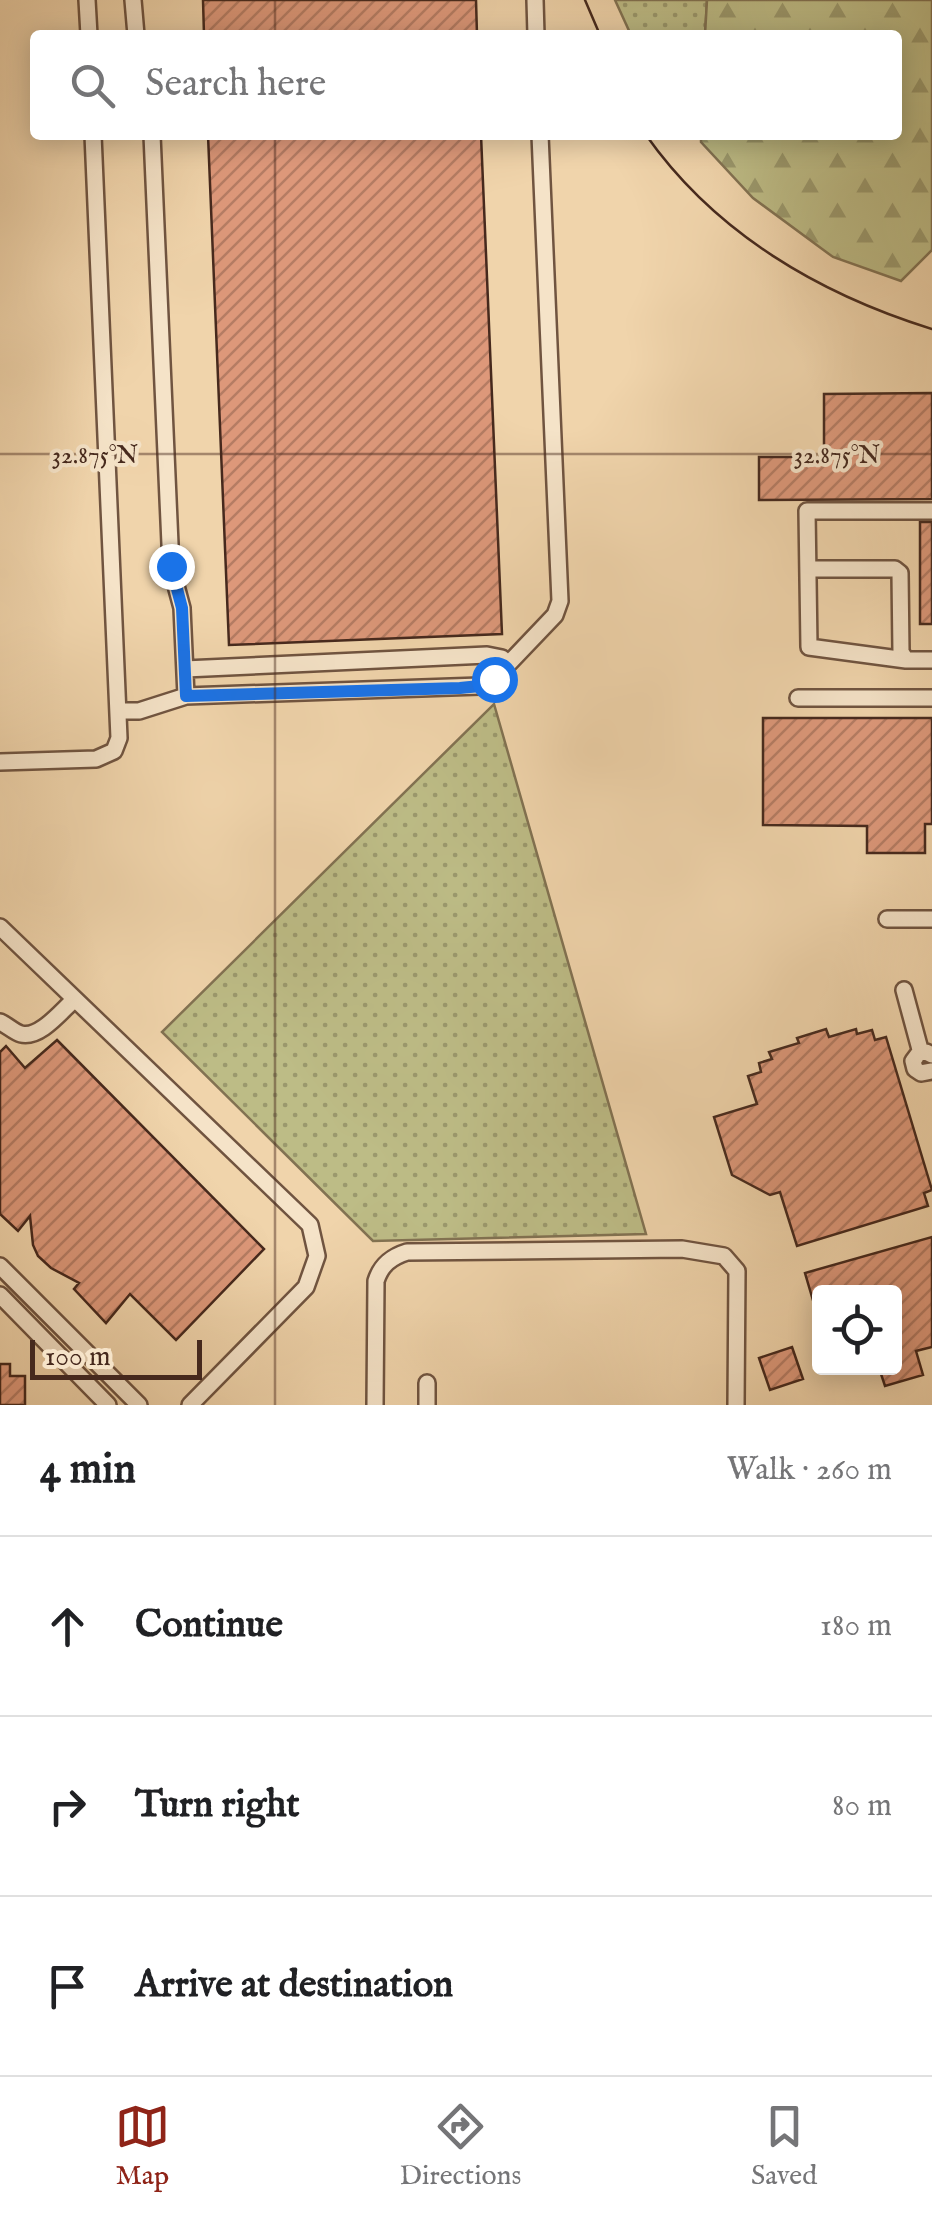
<!DOCTYPE html>
<meta charset="utf-8">
<style>
:root{--surface:#fff;--page:#f6f6f6;--text:#202124;--muted:#757577;--line:#e0e0e0;--accent:#8f2418}
body{margin:0;font-family:"IM FELL English",serif;background:var(--page);color:var(--text)}
.controls{position:absolute;right:30px;bottom:30px;display:grid;overflow:hidden;border-radius:10px;box-shadow:0 5px 25px #0003}
.controls button{width:90px;height:90px;display:grid;place-items:center;padding:0;border:0;border-bottom:2px solid var(--line);background:var(--surface);color:var(--text);font:50px sans-serif}
.scale{position:absolute;left:30px;bottom:25px;width:172px;box-sizing:border-box;padding-left:10px;border:5px solid #46291d;border-top:0;font-size:28px;line-height:35px;white-space:nowrap;color:#46291d;-webkit-text-stroke:8px #f5e3c8;paint-order:stroke}
.stop{position:absolute;width:30px;height:30px;margin:-22px;border:8px solid #1a73e8;border-radius:50%;background:#fff}
.stop.end{background:#1a73e8;border-color:#fff;box-shadow:0 2px 10px #0008}
.list{margin:0;padding:0;list-style:none}
h2{display:flex;justify-content:space-between;align-items:center;height:130px;margin:0;padding:0 40px;font-size:42px}
h2 small{font-size:32px;font-weight:400;color:var(--muted)}
.list li{display:grid;grid-template-columns:65px 1fr auto;gap:30px;align-items:center;box-sizing:border-box;height:180px;padding:0 40px;border-top:2px solid var(--line)}
.list b{display:block;font-size:38px;white-space:nowrap}
.list em{font-size:32px;font-style:normal;color:var(--muted)}
.icon{flex:none;width:55px;height:55px;fill:none;stroke:currentColor;stroke-width:2;stroke-linecap:round;stroke-linejoin:round}
.map{position:relative;flex:none;width:932px;height:1405px;overflow:hidden}
.search{position:absolute;background:var(--surface);box-shadow:0 5px 25px #0003;left:30px;right:30px;top:30px;height:110px;display:flex;align-items:center;gap:25px;box-sizing:border-box;padding:0 35px;border-radius:10px;color:var(--muted);font-size:38px}
.sheet{height:670px;background:var(--surface)}
nav{display:flex;justify-content:space-around;align-items:center;box-sizing:border-box;height:140px;border-top:2px solid var(--line);background:var(--surface);font-size:28px;color:var(--muted)}
nav a{display:grid;justify-items:center;gap:5px}
nav .on{color:var(--accent)}
.map>svg:first-child{display:block}
.grass{fill:url(#grass-dots);stroke:#827252;stroke-width:2.5}
.forest{fill:url(#forest-firs);stroke:#827252;stroke-width:2.5}
.building{fill:url(#building-hatch);stroke:#46291d;stroke-width:2.5}
.lines{fill:none;stroke-linecap:round;stroke-linejoin:round}
.minor-casing{stroke:#705440;stroke-width:20}
.minor{stroke:#f5e3c8;stroke-width:15}
.tram{stroke:#46291d;stroke-width:2.5}
.route{stroke:#1a73e8;stroke-width:12}
.ticks{fill:none;stroke:#46291d;stroke-width:2.5;stroke-opacity:0.45}
.ticks-label{font-size:25px;text-anchor:middle;fill:#46291d;stroke:#f5e3c8;stroke-width:8;stroke-linejoin:round;paint-order:stroke}
</style>
<div class="map">
<svg width="932" height="1405" viewBox="0 0 932 1405">
<defs>
<pattern id="grass-dots" width="8" height="8" patternUnits="userSpaceOnUse" patternTransform="scale(2.5)"><rect width="8" height="8" fill="#bdbc86"/><path d="M2 2h.1M6 6h.1" fill="none" stroke="#9b996d" stroke-width="1.8" stroke-linecap="round"/></pattern>
<pattern id="forest-firs" width="22" height="20" patternUnits="userSpaceOnUse" patternTransform="scale(2.5)"><rect width="22" height="20" fill="#bdbc86"/><path d="M5 1l3.5 6h-7zM16 11l3.5 6h-7z" fill="#9b996d"/></pattern>
<pattern id="building-hatch" width="6" height="6" patternUnits="userSpaceOnUse" patternTransform="scale(2.5)"><rect width="6" height="6" fill="#dd987a"/><path d="M-1 1l2-2M0 6l6-6M5 7l2-2" fill="none" stroke="#b57c63"/></pattern>
</defs>
<rect width="100%" height="100%" fill="#f0d4ab"/>
<filter id="stains"><feTurbulence type="fractalNoise" baseFrequency=".002" numOctaves="4"/><feColorMatrix values="0 0 0 0 .2 0 0 0 0 .09 0 0 0 0 .02 0 0 0 .5 -.17"/></filter>
<radialGradient id="worn" r=".72"><stop offset=".6" stop-color="#630" stop-opacity="0"/><stop offset="1" stop-color="#630" stop-opacity=".3"/></radialGradient>
<path class="grass" d="M615,0H707L705,35H631Z
M494,704L646,1234L373,1241L162,1032Z"/>
<path class="forest" d="M707,0H932V250L901,281L833,257L753,198L701,142V135H897V35H705Z"/>
<path class="building" d="M203,0H476L477,35H204Z
M208,135H481L502,634L229,645Z
M932,393V499L759,500V457H824V394Z
M920,522H932V624H920Z
M763,718H932V824H925V853H867V826L763,825Z
M826,1029L829,1037L856,1029L857,1034L872,1030L875,1040L886,1037L932,1190L924,1193L928,1206L797,1246L780,1192L770,1195L732,1175L714,1117L757,1104L748,1076L761,1072L759,1063L772,1059L769,1052L799,1043L797,1038Z
M57,1040L264,1249L176,1340L130,1294L106,1323L74,1289L79,1283L51,1268L38,1256L33,1245L30,1216L18,1231L0,1214V1052L6,1046L25,1068Z
M932,1237V1347L916,1351L923,1375L885,1386L879,1368H894V1292H820V1313L817,1314L805,1273Z
M792,1347L803,1379L770,1390L759,1358Z
M0,1364H10V1376H25V1405H0Z"/>
<g class="lines">
<g class="minor-casing">
<path id="minor" d="M87,0L89,35
M133,0L136,35
M535,0L536,35
M808,569H895L900,573L901,652L906,660H932
M906,660L809,647L807,511H932
M185,669L487,655L502,658L508,664
M186,696L480,686L494,679L555,615L560,601L540,135
M798,698H932
M119,711H139L186,696L182,608L171,567L152,135
M0,762L96,759L114,751L119,738L93,135
M887,919H932
M0,927L310,1225L317,1256L306,1287L190,1405
M904,990L921,1053
M0,1022C7,1025 14,1032 21,1034C40,1039 62,1010 75,999
M932,1055L926,1052L919,1053L913,1061L915,1069L921,1073L932,1071
M0,1266L139,1405
M0,1295L108,1405
M375,1405L376,1281C381,1265 391,1257 407,1252L682,1249L724,1256L737,1271L736,1405
M427,1405V1383"/>
</g>
<use href="#minor" class="minor"/>
<path class="tram" d="M585,0L600,35
M646,135C715,233 819,294 932,329"/>
</g>
<g class="lines">
<path class="route" d="M171,566L182,608L186,696L460,688L480,686L494,679"/>
</g>
<path class="ticks" d="M275,0V35M275,135V1405M0,454H932"/>
<g class="ticks-label">
<text x="95" y="463">32.875°N</text>
<text x="837" y="463">32.875°N</text>
</g>
<rect width="100%" height="100%" filter="url(#stains)"/>
<rect width="100%" height="100%" fill="url(#worn)"/>
</svg>
<div class="controls">
<button><svg class="icon" aria-label="locate" viewBox="0 0 24 24"><circle cx="12" cy="12" r="6"/><path d="M12 2v4M12 18v4M2 12h4M18 12h4"/></svg></button>
</div>
<div class="scale">100 m</div>
<div class="stop" style="left:494px;top:679px"></div>
<div class="stop end" style="left:171px;top:566px"></div>
<div class="search"><svg class="icon" aria-label="search" viewBox="0 0 24 24"><circle cx="10" cy="10" r="6"/><path d="M15 15l6 6"/></svg>Search here</div>
</div>
<section class="sheet">
<h2>4 min<small>Walk · 260 m</small></h2>
<ul class="list">
<li><svg class="icon" aria-label="ahead" viewBox="0 0 24 24"><path d="M12 20V5M6 11l6-6 6 6"/></svg><div><b>Continue</b></div><em>180 m</em></li>
<li><svg class="icon" aria-label="right" viewBox="0 0 24 24"><path d="M7 20v-9h11M14 6l5 5-5 5"/></svg><div><b>Turn right</b></div><em>80 m</em></li>
<li><svg class="icon" aria-label="arrive" viewBox="0 0 24 24"><path d="M6 21V4h12l-3 4 3 4H6"/></svg><div><b>Arrive at destination</b></div></li>
</ul>
</section>
<nav>
<a class="on"><svg class="icon" aria-label="map" viewBox="0 0 24 24"><path d="M3 6l6-2 6 2 6-2v14l-6 2-6-2-6 2zM9 4v14M15 6v14"/></svg>Map</a>
<a><svg class="icon" aria-label="directions" viewBox="0 0 24 24"><path d="M12 3l9 9-9 9-9-9zM9 14v-3h6M13 9l2 2-2 2"/></svg>Directions</a>
<a><svg class="icon" aria-label="saved" viewBox="0 0 24 24"><path d="M7 4h10v16l-5-4-5 4z"/></svg>Saved</a>
</nav>
